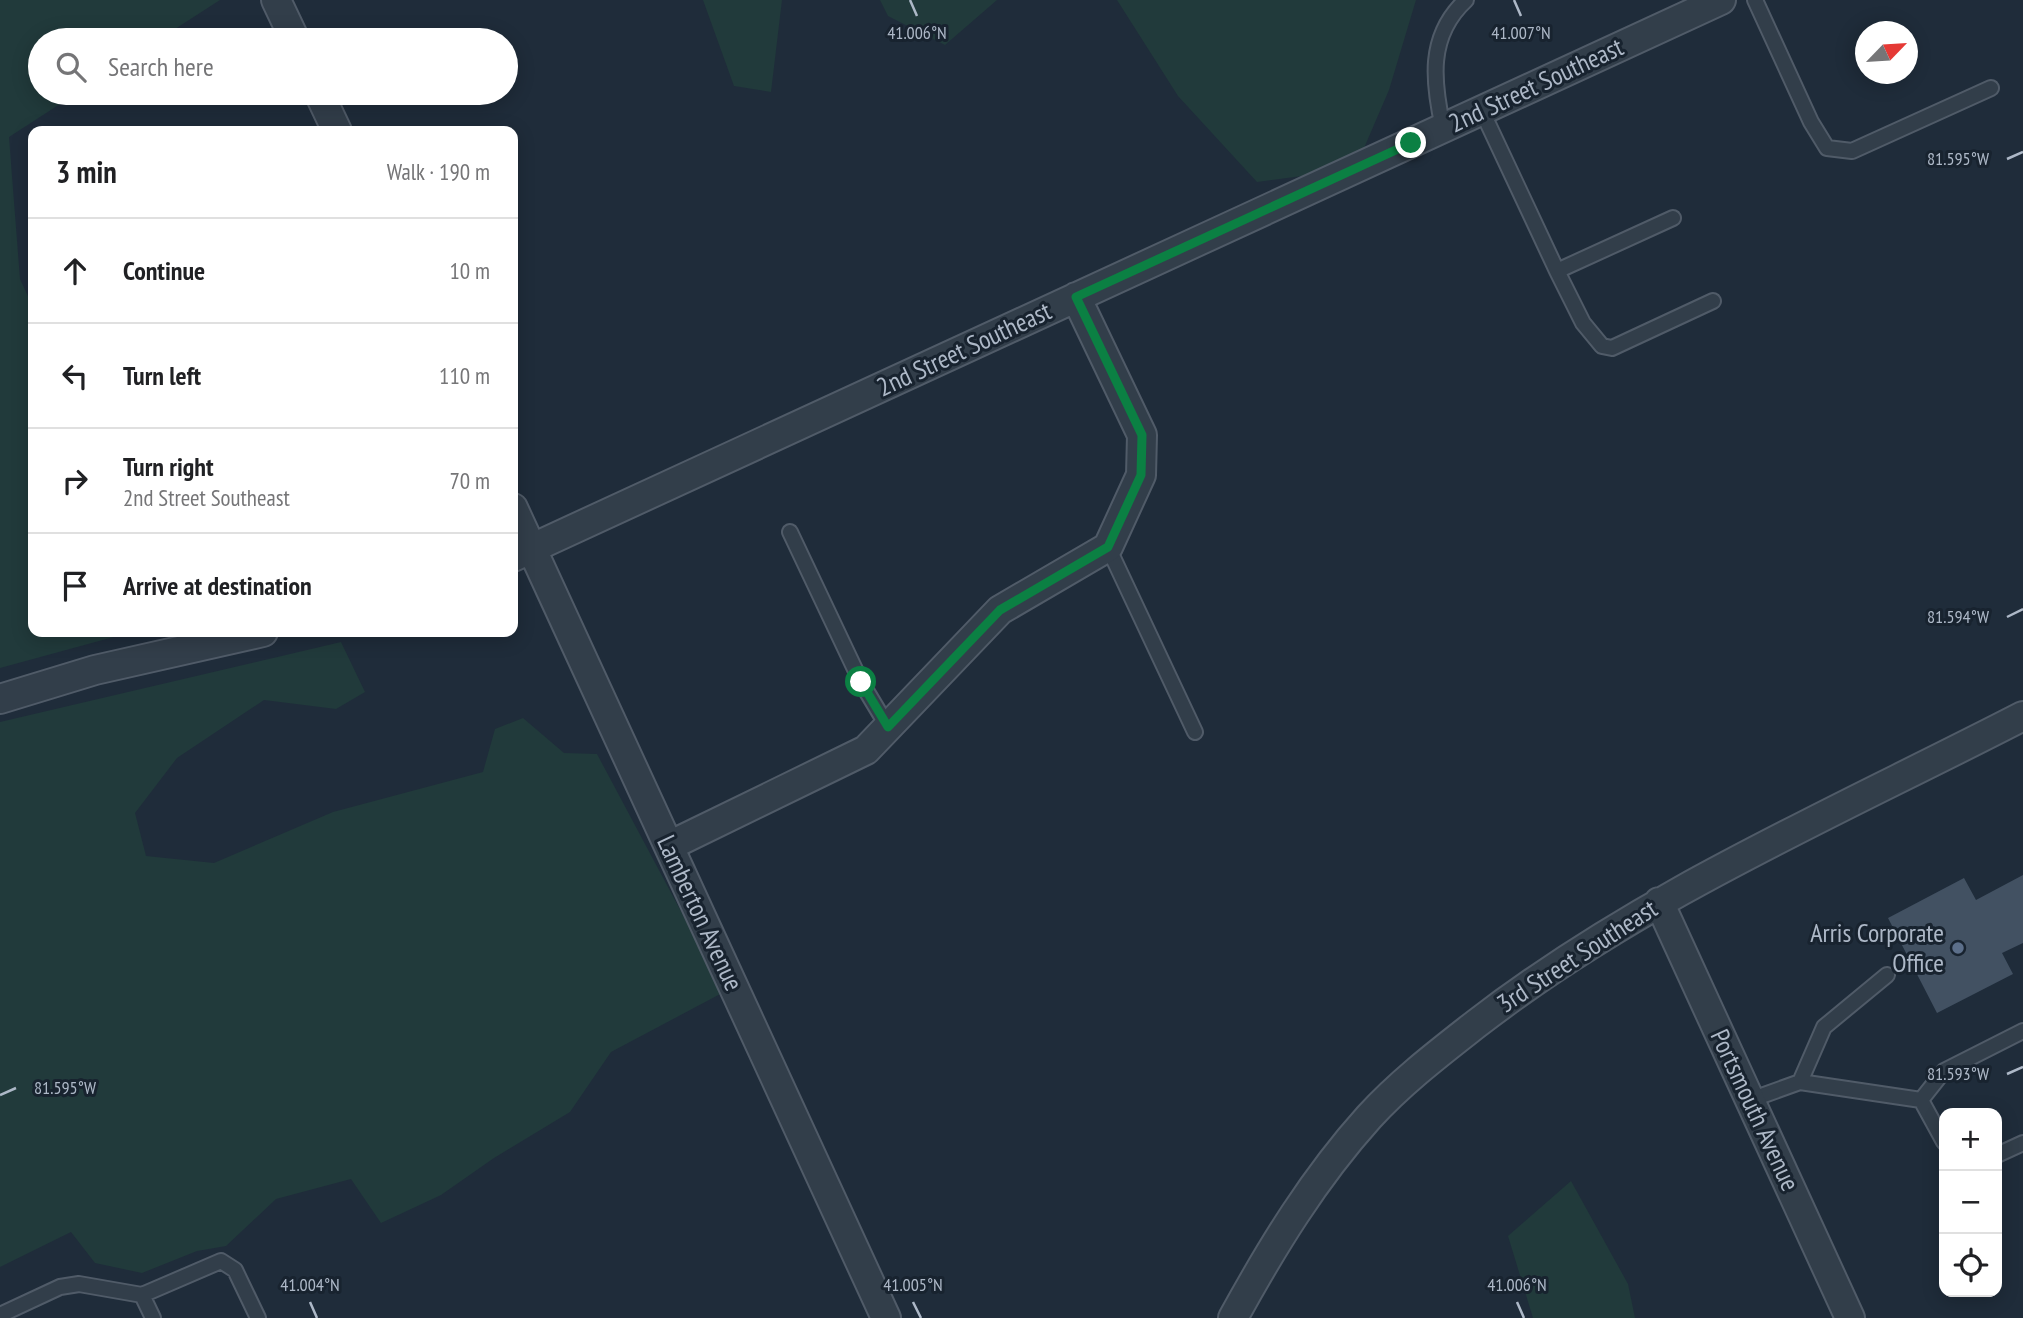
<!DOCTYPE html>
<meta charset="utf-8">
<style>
:root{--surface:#fff;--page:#f2f2f2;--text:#202124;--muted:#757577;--line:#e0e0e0}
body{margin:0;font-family:"PT Sans Narrow",sans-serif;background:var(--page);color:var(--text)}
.controls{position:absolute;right:21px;bottom:21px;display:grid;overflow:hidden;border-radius:14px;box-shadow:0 4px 18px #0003}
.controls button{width:63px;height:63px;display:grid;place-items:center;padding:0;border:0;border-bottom:2px solid var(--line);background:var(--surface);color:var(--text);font:35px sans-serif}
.compass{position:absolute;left:1855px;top:21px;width:63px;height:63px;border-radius:50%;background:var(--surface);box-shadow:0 4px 18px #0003;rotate:65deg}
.stop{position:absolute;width:21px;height:21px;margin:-16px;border:5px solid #0b8043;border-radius:50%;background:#fff}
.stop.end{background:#0b8043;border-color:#fff;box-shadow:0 2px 7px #0008}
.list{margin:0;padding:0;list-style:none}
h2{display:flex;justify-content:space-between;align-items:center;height:91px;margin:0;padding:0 28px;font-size:30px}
h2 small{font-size:23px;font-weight:400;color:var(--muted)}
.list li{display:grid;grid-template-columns:46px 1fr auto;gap:21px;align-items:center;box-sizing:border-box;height:105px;padding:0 28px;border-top:2px solid var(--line)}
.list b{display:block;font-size:26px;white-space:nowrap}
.list p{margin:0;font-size:23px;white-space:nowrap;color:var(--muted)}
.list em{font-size:23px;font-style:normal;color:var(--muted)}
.icon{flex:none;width:38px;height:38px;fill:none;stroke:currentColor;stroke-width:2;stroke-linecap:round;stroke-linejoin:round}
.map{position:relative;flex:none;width:2023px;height:1318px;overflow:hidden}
.search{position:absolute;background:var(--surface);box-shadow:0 4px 18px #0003;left:28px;top:28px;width:490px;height:77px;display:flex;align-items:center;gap:18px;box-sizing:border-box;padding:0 24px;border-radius:38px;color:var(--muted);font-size:26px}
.panel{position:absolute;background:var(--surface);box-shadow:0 4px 18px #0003;left:28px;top:126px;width:490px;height:511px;border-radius:14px}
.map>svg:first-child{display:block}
.green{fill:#213a3b}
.building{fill:#425162}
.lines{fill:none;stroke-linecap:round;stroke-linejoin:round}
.lane-casing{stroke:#505b68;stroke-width:18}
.street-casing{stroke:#505b68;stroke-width:32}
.lane{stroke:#323e4a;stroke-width:14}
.street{stroke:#323e4a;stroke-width:28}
.route{stroke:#0b8043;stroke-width:9}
.ticks{fill:none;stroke:#adb8c7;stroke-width:2.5}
.service-dot{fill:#5c6f8a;stroke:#18232f;stroke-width:2.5}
.labels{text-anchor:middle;stroke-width:6;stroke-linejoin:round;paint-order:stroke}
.street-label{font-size:26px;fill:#adb8c7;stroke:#18232f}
.poi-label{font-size:26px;fill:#adb8c7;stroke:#18232f;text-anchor:end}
.ticks-label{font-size:18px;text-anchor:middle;fill:#adb8c7;stroke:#18232f;stroke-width:6;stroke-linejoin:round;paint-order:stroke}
</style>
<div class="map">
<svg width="2023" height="1318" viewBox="0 0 2023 1318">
<rect width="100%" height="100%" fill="#1f2c3a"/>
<path class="green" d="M0,0H220L158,40H40V93H77L9,137L20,279L33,307V632H132L0,668Z
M703,0H782L771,92L734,86Z
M880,0H997L945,45L888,16Z
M1117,0H1416L1389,90L1355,169L1257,182L1178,96Z
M341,642L365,692L336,709L264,700L177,758L135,813L146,856L214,863L333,812L483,772L495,729L523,718L564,753L597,754L724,992L611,1052L570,1112L494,1158L441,1195L381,1223L351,1179L276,1199L226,1246L197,1251L142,1273L95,1263L71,1232L0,1267V722Z
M1571,1181L1628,1284L1635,1318H1533L1508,1236Z"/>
<path class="building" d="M2023,875V943L2002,953L2013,974L1937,1013L1888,918L1964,878L1976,900Z"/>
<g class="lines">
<g class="lane-casing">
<path id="lane" d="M1755,0L1811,122L1827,148L1852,151L1991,88
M1482,111L1557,271L1583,323L1602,346L1612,348L1713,301
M1443,128C1433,82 1427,36 1466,0
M1557,271L1673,218
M790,532L861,682L888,727
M1108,547L1195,732
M1800,1082L1824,1027L1887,975
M1750,1100L1800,1082L1921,1100
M1921,1100L1944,1071L2023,1031
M1921,1100L1944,1142
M1997,1155L2023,1143
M142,1295L153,1318
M0,1315L60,1287L79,1284L142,1295L221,1261L235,1270L258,1318"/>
</g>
<g class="street-casing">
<path id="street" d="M276,0L295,40
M319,93L337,131
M513,508L886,1318
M513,557L1721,0
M0,699L95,670L263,632
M669,846L866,750L1000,610L1108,547L1141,475L1142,435L1076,297
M1659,902L1850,1318
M1233,1318C1272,1247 1314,1178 1369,1117C1401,1082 1439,1053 1476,1024C1643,895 1837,812 2023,716"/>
</g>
<use href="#lane" class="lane"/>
<use href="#street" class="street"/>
</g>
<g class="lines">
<path class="route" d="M861,682L888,727L1000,610L1108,547L1141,475L1142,435L1076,297L1411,143"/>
</g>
<path class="ticks" d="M910,0L917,16M1514,0L1521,16M2007,159L2023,152M2007,617L2023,609M2007,1074L2023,1067M0,1095L16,1088M310,1302L317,1318M913,1302L921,1318M1517,1302L1524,1318"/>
<circle class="service-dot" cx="1958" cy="948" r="7"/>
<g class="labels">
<g class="street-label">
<text transform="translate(1536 85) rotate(-25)" y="9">2nd Street Southeast</text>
<text transform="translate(964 349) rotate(-25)" y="9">2nd Street Southeast</text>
<text transform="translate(700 913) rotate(65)" y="9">Lamberton Avenue</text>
<text transform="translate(1577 956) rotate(-33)" y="9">3rd Street Southeast</text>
<text transform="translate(1755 1110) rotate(65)" y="9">Portsmouth Avenue</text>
</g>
<g class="poi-label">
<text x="1944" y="942">Arris Corporate<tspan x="1944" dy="30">Office</tspan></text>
</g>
</g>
<g class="ticks-label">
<text x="917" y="39">41.006°N</text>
<text x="1521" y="39">41.007°N</text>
<text x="1958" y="165">81.595°W</text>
<text x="1958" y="623">81.594°W</text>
<text x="1958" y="1080">81.593°W</text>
<text x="65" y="1094">81.595°W</text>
<text x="913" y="1291">41.005°N</text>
<text x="1517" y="1291">41.006°N</text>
<text x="310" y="1291">41.004°N</text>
</g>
</svg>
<div class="controls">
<button>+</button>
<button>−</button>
<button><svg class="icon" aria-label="locate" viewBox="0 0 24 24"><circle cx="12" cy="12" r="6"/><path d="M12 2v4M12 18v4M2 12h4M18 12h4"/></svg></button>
</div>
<svg class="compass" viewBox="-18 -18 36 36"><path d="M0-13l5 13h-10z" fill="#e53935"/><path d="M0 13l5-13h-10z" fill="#757577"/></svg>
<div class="stop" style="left:861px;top:682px"></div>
<div class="stop end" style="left:1411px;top:143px"></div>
<div class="search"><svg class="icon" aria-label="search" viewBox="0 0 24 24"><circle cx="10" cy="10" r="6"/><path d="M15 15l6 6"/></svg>Search here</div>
<section class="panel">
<h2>3 min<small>Walk · 190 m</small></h2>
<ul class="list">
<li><svg class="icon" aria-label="ahead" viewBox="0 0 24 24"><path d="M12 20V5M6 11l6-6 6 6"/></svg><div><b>Continue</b></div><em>10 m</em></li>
<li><svg class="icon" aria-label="left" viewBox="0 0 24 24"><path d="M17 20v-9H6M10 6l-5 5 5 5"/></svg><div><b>Turn left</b></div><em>110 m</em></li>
<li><svg class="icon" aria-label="right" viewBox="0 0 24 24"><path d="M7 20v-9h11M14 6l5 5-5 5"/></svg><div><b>Turn right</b><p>2nd Street Southeast</p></div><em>70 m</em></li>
<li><svg class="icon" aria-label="arrive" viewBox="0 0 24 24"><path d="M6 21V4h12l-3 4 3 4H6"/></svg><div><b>Arrive at destination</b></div></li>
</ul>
</section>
</div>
